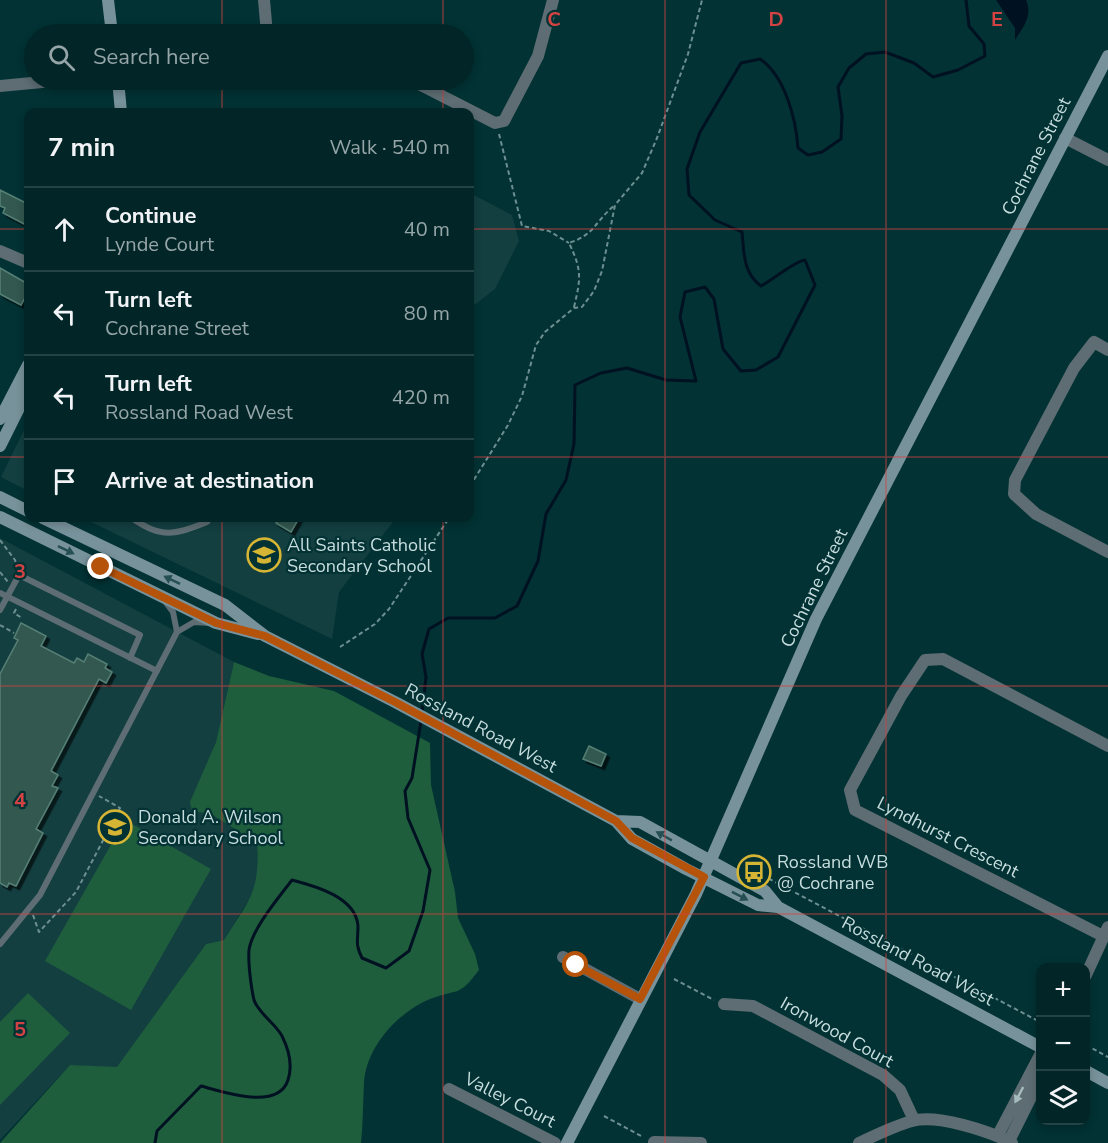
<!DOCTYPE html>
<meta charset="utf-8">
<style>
:root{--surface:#022627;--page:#103233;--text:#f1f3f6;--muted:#96a5a7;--line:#234344}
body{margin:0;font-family:"Nunito Sans",sans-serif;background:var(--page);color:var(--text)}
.controls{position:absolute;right:18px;bottom:18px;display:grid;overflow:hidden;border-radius:12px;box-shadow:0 3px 9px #0003}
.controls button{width:54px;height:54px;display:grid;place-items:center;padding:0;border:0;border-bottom:2px solid var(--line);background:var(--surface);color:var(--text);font:30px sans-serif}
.stop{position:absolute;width:18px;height:18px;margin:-14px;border:4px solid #b45309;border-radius:50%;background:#fff}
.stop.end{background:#b45309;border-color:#fff;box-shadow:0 2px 6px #0008}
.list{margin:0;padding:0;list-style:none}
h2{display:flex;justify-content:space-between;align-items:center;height:78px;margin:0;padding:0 24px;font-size:26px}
h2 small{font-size:20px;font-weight:400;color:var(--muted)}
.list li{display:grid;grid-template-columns:39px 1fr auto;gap:18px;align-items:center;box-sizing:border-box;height:84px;padding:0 24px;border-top:2px solid var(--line)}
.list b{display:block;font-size:22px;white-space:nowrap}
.list p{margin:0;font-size:20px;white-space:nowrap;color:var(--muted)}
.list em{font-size:20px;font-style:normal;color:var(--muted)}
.icon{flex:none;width:33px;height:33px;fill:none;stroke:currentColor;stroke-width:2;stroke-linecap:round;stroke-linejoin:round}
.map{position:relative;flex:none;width:1108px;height:1143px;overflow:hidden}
.search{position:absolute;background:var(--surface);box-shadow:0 3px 9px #0003;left:24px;top:24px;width:450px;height:66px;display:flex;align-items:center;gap:15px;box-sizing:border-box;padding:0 21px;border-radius:33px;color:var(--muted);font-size:22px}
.panel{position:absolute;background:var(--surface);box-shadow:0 3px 9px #0003;left:24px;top:108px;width:450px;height:414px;border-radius:12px}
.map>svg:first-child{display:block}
.built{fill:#133f41}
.green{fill:#1e5e3d}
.water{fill:#012}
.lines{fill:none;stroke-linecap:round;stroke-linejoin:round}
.stream{stroke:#012;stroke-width:3}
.building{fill:#30584f;stroke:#577f76;stroke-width:1.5;filter:url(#shadow)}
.path{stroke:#6d8f91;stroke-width:2;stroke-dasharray:4.5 3;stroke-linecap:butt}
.lane{stroke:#5d6d73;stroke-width:6}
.street{stroke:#5d6d73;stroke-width:12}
.secondary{stroke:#78929b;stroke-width:12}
.oneway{fill:#254f53}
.oneway2{fill:#a7bbbe}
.route{stroke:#b45309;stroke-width:8}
.grid{fill:none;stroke:#d44343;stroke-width:1.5;stroke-opacity:0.55}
.labels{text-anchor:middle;stroke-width:4.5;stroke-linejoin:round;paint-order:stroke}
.street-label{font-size:18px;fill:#c7ddde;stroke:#023234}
.poi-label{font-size:18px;fill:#c7ddde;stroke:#023234;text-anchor:start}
.grid-label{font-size:20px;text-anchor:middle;font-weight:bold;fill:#d44343;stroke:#023234;stroke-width:4.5;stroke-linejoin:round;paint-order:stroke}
</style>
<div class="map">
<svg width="1108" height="1143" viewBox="0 0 1108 1143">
<defs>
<filter id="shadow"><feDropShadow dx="3.5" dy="3.5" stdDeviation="0" flood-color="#0009"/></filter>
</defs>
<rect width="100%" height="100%" fill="#023234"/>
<path class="built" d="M470,193L512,215L519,241L495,289L473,306L470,314Z
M28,422V491L1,477Z
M83,518H396L339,592L332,639Z
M0,538L234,662L216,742L191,802L192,811L211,814L257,843L258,874L255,890L224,940L206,944L117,1068L70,1065L0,1140Z"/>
<path class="green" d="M234,662L269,676L334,691L430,743L431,785L455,892L458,918L475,954L479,970C458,998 459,988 430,999C398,1012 366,1047 364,1083C363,1103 363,1123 361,1143H0L70,1065L117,1067L206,944L224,940C249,900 260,893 257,843L211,814L192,811L190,802L216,742Z
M125,820L211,869L131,1010L45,961Z
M28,993L70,1033L0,1105V1022Z"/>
<path class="water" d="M996,0H1026C1033,16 1023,27 1015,40V28Z"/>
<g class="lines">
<path class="stream" d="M422,712L426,677L422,654L429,629L448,618H495L517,606L538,561L546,514L566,480L574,444L575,385L601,373L627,368L666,380L696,381L680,317L685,292L705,287L714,299L723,349L741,371L756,370L778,357L815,285L805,260C797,260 772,280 761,286C743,273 744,253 742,232L715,220L689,195L687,169L700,132L741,63L760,59C785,76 796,119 798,148L808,155L822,152L841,139L842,116L838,87L849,68L866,54L885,52L914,63L933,77L958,70L985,56L984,44L969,26L966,0
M155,1143L157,1131L201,1086C224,1092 278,1111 288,1080C293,1065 289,1050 282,1036C275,1023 258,1013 254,1000C251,987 248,963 249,950C252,929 279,897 292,880C315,886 356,897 358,926C358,941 355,944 362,958L386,968L409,951L423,911L430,870L408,818L405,791L412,778L421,721"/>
</g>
<path class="building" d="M0,190L28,204V226L3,213L5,208L0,206Z
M0,268L28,284V292L21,305L0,294Z
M280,518H299L291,532L276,523Z
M21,623L46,636L41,646L74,663L77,658L84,662L88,654L107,664L105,668L112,672L106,683L99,679L51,771L58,775L52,786L58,788L36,829L43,833L16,886L9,883L7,887L0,883V674L18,640L14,638Z
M589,746L606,754L601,766L583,759Z"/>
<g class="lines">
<path class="path" d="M499,134L522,226L549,231L569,243
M574,307C581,278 582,270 569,243C596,234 594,222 615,205
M470,486L508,425L522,396L536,345L545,332L574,308L582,307L594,291L602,271L615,205L642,173L657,138L688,54L702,0
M0,540L15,560L17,568
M0,572L8,582
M16,609L14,613L22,618
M0,625L14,633
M340,647L375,624L389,609L449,518
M762,875L1040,1022
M33,915L39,932L76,892L120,808L99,796
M674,979L714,1000
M1086,1045L1108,1057
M604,1116L643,1137"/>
<path class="lane" d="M132,518C161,539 175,535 207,522L210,518
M0,593L157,671
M164,600L173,612L177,632
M0,610L19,575L140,635L130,658
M0,944L40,895L177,632L194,622L210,623"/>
<path class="street" d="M264,0L267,34
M411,80L495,123L504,121L538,56L553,0
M0,86L63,80
M1065,138L1108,160
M0,251L28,263
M1108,350L1094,342L1074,368L1015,480L1014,494L1036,514L1108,552
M1103,936L855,810L850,790L901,696L925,660L943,659L1108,746
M563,957L640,999
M1086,975L1108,927
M724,1004L753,1006L883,1075L900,1090L914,1120
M449,1089L555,1143
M998,1135L1040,1055
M1009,1141L1040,1079
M654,1142L701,1143
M859,1143C876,1135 894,1126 912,1121C937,1114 989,1131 1012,1143"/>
<path class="secondary" d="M108,0L112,34
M118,80L121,112
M0,419L28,365
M0,446L28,390
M0,497L28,511
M0,517L216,623L258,634
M43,518L225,605L265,636L395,702L616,821L632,839L686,869L758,905L778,907L1040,1047
M616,821L640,822L765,891L778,907
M1086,1071L1108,1083
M567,1143L696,894L816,619L1108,56"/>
</g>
<defs><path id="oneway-solid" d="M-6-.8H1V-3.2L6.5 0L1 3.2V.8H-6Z" transform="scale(1.5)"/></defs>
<g class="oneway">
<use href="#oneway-solid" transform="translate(66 550) rotate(26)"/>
<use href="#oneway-solid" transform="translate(172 580) rotate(-154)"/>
<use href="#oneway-solid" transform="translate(664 836) rotate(-151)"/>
<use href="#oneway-solid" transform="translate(740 896) rotate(27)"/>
</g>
<use class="oneway2" href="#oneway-solid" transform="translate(1019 1095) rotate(118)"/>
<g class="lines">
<path class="route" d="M101,567L216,623L265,636L395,702L616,821L632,838L704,877L640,999L576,965"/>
</g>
<path class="grid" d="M222,0V34M443,0V34M665,0V1143M886,0V1143M222,80V112M443,80V112M0,229H28M470,229H1108M0,457H28M470,457H1108M222,518V1143M443,518V1143M0,686H1108M0,914H1108"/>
<defs>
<g id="school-ring" transform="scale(1.725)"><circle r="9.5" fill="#023234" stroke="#d6b534" stroke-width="1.5"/><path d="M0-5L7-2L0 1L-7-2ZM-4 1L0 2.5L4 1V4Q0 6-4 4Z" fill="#d6b534"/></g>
<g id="bus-ring" transform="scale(1.725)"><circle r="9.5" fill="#023234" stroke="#d6b534" stroke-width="1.5"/><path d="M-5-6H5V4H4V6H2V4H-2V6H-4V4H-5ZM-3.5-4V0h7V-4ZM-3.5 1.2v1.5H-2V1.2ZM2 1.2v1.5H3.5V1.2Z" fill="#d6b534"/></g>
</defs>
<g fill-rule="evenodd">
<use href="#school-ring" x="264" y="555"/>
<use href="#school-ring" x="115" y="827"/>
<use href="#bus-ring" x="754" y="872"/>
</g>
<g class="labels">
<g class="street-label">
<text transform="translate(1036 156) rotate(-63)" y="6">Cochrane Street</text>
<text transform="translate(814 588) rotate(-64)" y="6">Cochrane Street</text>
<text transform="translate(481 728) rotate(28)" y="6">Rossland Road West</text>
<text transform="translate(948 837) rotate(27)" y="6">Lyndhurst Crescent</text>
<text transform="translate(918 961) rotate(28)" y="6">Rossland Road West</text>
<text transform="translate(837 1032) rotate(29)" y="6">Ironwood Court</text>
<text transform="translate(510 1100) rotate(27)" y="6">Valley Court</text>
</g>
<g class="poi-label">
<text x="287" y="551">All Saints Catholic<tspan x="287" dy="21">Secondary School</tspan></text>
<text x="138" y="823">Donald A. Wilson<tspan x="138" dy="21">Secondary School</tspan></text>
<text x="777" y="868">Rossland WB<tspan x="777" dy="21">@ Cochrane</tspan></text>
</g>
</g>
<g class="grid-label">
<text x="554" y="26">C</text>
<text x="776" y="26">D</text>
<text x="997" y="26">E</text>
<text x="20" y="578">3</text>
<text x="20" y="807">4</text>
<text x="20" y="1036">5</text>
</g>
</svg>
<div class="controls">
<button>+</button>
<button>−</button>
<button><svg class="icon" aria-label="layers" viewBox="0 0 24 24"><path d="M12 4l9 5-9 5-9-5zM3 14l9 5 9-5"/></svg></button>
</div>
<div class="stop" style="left:576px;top:965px"></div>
<div class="stop end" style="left:101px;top:567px"></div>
<div class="search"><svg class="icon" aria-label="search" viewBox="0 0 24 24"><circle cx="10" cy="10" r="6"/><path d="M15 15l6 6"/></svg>Search here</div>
<section class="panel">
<h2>7 min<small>Walk · 540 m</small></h2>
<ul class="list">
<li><svg class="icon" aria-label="ahead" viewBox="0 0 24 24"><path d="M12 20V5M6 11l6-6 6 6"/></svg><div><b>Continue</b><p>Lynde Court</p></div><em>40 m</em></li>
<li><svg class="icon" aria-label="left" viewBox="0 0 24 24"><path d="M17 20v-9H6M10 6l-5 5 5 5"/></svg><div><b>Turn left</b><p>Cochrane Street</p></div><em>80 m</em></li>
<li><svg class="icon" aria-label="left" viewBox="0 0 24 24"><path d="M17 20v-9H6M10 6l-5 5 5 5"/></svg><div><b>Turn left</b><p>Rossland Road West</p></div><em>420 m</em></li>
<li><svg class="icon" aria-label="arrive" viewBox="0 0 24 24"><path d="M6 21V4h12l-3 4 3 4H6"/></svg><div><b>Arrive at destination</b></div></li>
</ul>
</section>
</div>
